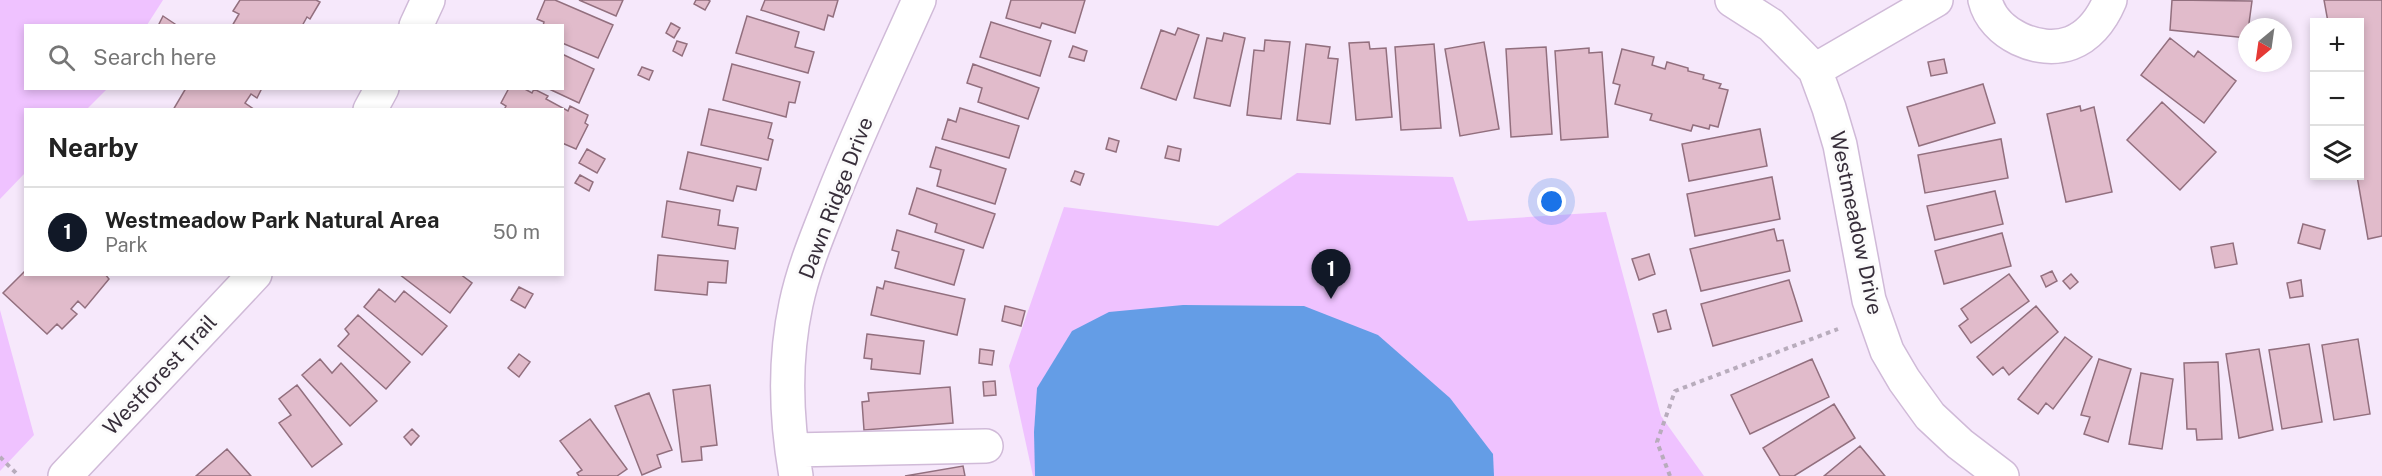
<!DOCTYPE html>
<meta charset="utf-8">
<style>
:root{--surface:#fff;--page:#f6f6f6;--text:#222;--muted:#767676;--line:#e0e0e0;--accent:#111827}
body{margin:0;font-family:"Public Sans",sans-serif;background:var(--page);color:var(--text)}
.controls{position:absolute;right:18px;top:18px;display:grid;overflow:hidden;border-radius:0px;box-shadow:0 3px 9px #0003}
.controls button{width:54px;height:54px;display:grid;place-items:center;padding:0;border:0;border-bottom:2px solid var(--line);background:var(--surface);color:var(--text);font:30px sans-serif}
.compass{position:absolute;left:2238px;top:18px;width:54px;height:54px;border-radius:50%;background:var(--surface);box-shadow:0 3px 9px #0003;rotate:209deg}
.you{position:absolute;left:1552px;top:202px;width:21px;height:21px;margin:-15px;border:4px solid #fff;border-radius:50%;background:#1a73e8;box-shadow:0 0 0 9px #1a73e833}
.badge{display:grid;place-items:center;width:39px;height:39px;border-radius:50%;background:var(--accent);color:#fff;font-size:20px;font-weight:700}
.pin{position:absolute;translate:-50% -50px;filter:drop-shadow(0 2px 3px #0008)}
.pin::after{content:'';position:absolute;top:32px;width:21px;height:18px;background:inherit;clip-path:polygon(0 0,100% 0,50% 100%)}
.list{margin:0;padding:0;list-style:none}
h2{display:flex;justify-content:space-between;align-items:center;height:78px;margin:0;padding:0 24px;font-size:26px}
h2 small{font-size:20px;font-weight:400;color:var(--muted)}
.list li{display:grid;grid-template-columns:39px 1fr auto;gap:18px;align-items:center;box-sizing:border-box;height:90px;padding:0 24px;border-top:2px solid var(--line)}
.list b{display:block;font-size:22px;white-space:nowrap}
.list p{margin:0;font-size:20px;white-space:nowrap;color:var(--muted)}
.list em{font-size:20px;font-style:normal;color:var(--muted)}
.icon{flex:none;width:33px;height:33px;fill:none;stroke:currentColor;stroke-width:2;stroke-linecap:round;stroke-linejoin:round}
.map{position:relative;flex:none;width:2382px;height:476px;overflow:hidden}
.search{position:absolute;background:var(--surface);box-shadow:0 3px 9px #0003;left:24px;top:24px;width:540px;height:66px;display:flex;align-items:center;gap:15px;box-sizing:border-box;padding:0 21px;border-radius:0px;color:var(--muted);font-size:22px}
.panel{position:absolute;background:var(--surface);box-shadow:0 3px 9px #0003;left:24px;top:108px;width:540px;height:168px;border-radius:0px}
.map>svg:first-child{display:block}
.green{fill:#efc2ff}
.water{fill:#649de6}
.building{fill:#e1bbcb;stroke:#926f7e;stroke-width:1.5}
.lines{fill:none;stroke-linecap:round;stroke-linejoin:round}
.minor-casing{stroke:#d0bad8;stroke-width:36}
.path{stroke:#b8acbc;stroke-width:4;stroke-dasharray:4.5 4.5;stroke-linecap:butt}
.minor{stroke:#fff;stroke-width:33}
.labels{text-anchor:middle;stroke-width:6;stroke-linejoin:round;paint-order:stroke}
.street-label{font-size:21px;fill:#372e3a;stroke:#fbfbfb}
</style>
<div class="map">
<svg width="2382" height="476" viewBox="0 0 2382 476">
<rect width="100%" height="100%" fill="#f6e8fb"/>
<path class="green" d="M0,0H163L147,25L26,26V88L107,89L87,109L26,110L25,173L0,199Z
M1297,173L1453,177L1468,221L1606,212L1661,416L1704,476H1033L1009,366L1064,207L1218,226Z
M0,310L34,435L0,471Z"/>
<path class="water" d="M1183,305L1304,306L1378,335L1450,398L1493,454L1494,476H1035L1034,432L1037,388L1072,331L1109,312Z"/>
<path class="building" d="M240,0H316L320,2L310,19L307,17L302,26H232L239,14L233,11Z
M545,0H555L613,25L598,58L562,43V26H543L544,22L537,19Z
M579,0H623L616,16Z
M696,0H708L710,1L705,10L694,4Z
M765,0H838L833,17L828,15L824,30L761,10Z
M1011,0H1085L1075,33L1042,23L1040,28L1006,18Z
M2172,0L2252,1L2247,38L2170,30Z
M2324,0H2382V236L2368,239L2357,176H2360V22H2328Z
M163,16L175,24L173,26H158Z
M747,16L799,32L795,47L814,52L808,73L736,53Z
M991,22L1051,41L1040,76L980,57Z
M671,23L680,28L674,38L666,33Z
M1178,28L1199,35L1176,100L1141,88L1161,30L1175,35Z
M1224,33L1245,38L1230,106L1194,98L1207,38L1222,41Z
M2170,38L2194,57L2198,51L2236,81L2204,123L2141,75Z
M1265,40L1290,42L1281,119L1247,115L1254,50L1264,51Z
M677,41L687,44L682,56L673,51Z
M1369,42L1370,49L1386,48L1392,117L1356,120L1349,43Z
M1484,42L1499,129L1460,136L1445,49Z
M1306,44L1330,47L1328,58L1338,59L1330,124L1297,120Z
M1434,44L1441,128L1401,130L1395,47Z
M1073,46L1087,51L1084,61L1069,57Z
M1546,47L1552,134L1511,137L1506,49Z
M1589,48V53L1602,52L1608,137L1561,140L1555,51Z
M1622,49L1654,57L1652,65L1665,69L1667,62L1688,68V71L1704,75L1703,79L1721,84L1719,88L1728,90L1718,127L1710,125L1709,129L1693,125L1691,131L1650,120L1652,114L1615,104L1620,85L1613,83Z
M562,54L594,69L579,103L547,88H562Z
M1944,59L1947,73L1931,76L1928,62Z
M732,64L800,82L795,103L789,102L786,117L723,100Z
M973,64L1039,88L1028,119L978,102L982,88L967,83Z
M642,67L653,71L649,80L638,75Z
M1983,84L1995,123L1919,146L1907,107Z
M186,88H262L257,98L251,94L245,103L255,110H173Z
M509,88H523L532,93L534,89L548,96L546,99L568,111L570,106L588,115L585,123L588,125L576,149L562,143V110H504L506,106L501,103Z
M2162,102L2216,152L2180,190L2127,140Z
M2080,106L2081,111L2094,107L2112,192L2066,202L2047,114Z
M960,108L1019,126L1009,158L942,139L948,119L956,122Z
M709,109L772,123L768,138L773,140L768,160L701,145Z
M1760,129L1767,166L1689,181L1682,144Z
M1109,138L1119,141L1116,152L1106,149Z
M2001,139L2008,178L1925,193L1918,155Z
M1168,146L1181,149L1179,161L1165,158Z
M936,147L1006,169L995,204L937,186L941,170L930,167Z
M587,149L605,159L597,173L579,163Z
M688,152L761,168L756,190L737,186L733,201L680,189Z
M1075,171L1084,174L1080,185L1071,181Z
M580,175L593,182L589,191L575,183Z
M1772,177L1780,219L1695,236L1687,194Z
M917,188L995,214L983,248L935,232L937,224L909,214Z
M1995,191L2003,224L1935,240L1927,206Z
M667,201L720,210L718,225L738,228L735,249L662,237Z
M2303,224L2325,230L2320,249L2298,243Z
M1774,229L1777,241L1783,240L1790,271L1701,291L1690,249Z
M897,230L964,250L954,285L895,268L899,252L892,250Z
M2002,233L2011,266L1944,284L1935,251Z
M2233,243L2237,264L2215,268L2211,247Z
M1649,254L1655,274L1639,280L1632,259Z
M658,255L728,261L726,283L708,282L707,295L655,290Z
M26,270V274H105L109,279L85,308L78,301L71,309L77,314L62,329L57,324L47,334L3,293Z
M2052,271L2057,281L2046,287L2041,276Z
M399,274H460L472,283L450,313Z
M2009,274L2029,301L1971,343L1959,326L1968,319L1961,309Z
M2071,274L2078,282L2070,289L2063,281Z
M1789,280L1802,321L1713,346L1701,304Z
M2301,280L2303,296L2290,298L2287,283Z
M885,281L965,299L957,335L871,315L877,287L883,289Z
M519,287L533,294L525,308L511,300Z
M379,289L395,302L404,291L447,326L422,355L364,307Z
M1005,306L1025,311L1021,326L1002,321Z
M2036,306L2058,332L2009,375L2003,367L1993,375L1977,357Z
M1666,310L1671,329L1658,332L1653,314Z
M358,315L410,362L386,389L338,346L349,334L345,329Z
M867,334L924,341L920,374L871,369L872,359L864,358Z
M2065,337L2092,357L2053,409L2046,403L2038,414L2018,399Z
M2358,339L2370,414L2334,420L2322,345Z
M2309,344L2322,422L2282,429L2269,350Z
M980,349L994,351L992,365L979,363Z
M2259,349L2273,430L2239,438L2226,354Z
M519,354L530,362L519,377L508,368Z
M320,359L332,373L341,363L377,401L350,426L302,375Z
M1812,359L1829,397L1750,434L1731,395Z
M2099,359L2131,369L2108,442L2084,434L2090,417L2081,415Z
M2218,362L2222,439L2197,440L2196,429H2187L2184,363Z
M2141,373L2173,379L2162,449L2129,444Z
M995,381L996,395L984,396L983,382Z
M297,385L342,444L312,467L279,423L291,415L279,399Z
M710,385L717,445L701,447L702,460L682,462L673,390Z
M950,387L953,423L864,430L862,402L869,401L868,393Z
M649,393L672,450L657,455L661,467L642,475L615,406Z
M1834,404L1855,438L1794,476H1780L1763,448Z
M590,419L627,469L617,476H579L577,473L582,470L560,441Z
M412,429L419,436L411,445L404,437Z
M1860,446L1885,476H1824Z
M227,449L251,476H196Z
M963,466L965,476H905Z"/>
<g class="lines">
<g class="minor-casing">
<path id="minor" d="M1732,0L1771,25L1815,70L1829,108L1840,145L1869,300L1887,351L1904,380L1930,416L1960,444L2002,476
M1985,0C1993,34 2039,55 2071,43C2091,35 2102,19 2110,0
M416,26L428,0
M1815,70L1936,0
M370,110L382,88
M792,450L986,446
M65,476L255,274
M796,476C786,420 784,360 796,304C804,266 819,232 833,196C859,130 890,65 919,0"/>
</g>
<path class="path" d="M0,457L19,476
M1670,476L1657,442L1675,391L1838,329"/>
<use href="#minor" class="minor"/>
</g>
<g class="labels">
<g class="street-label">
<text transform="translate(836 198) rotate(-69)" y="7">Dawn Ridge Drive</text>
<text transform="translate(1856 223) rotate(78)" y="7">Westmeadow Drive</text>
<text transform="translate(160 375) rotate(-47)" y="7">Westforest Trail</text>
</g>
</g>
</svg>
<div class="controls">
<button>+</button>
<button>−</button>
<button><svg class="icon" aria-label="layers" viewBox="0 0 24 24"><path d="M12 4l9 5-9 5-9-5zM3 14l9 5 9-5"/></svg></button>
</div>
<svg class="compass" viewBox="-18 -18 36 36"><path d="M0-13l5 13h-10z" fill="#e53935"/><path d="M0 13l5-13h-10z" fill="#767676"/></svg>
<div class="you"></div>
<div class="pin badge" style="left:1331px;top:299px">1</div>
<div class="search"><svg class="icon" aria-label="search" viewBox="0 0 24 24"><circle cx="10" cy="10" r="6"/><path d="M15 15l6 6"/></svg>Search here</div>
<section class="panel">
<h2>Nearby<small></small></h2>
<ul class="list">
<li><span class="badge">1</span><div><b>Westmeadow Park Natural Area</b><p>Park</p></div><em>50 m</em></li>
</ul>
</section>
</div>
